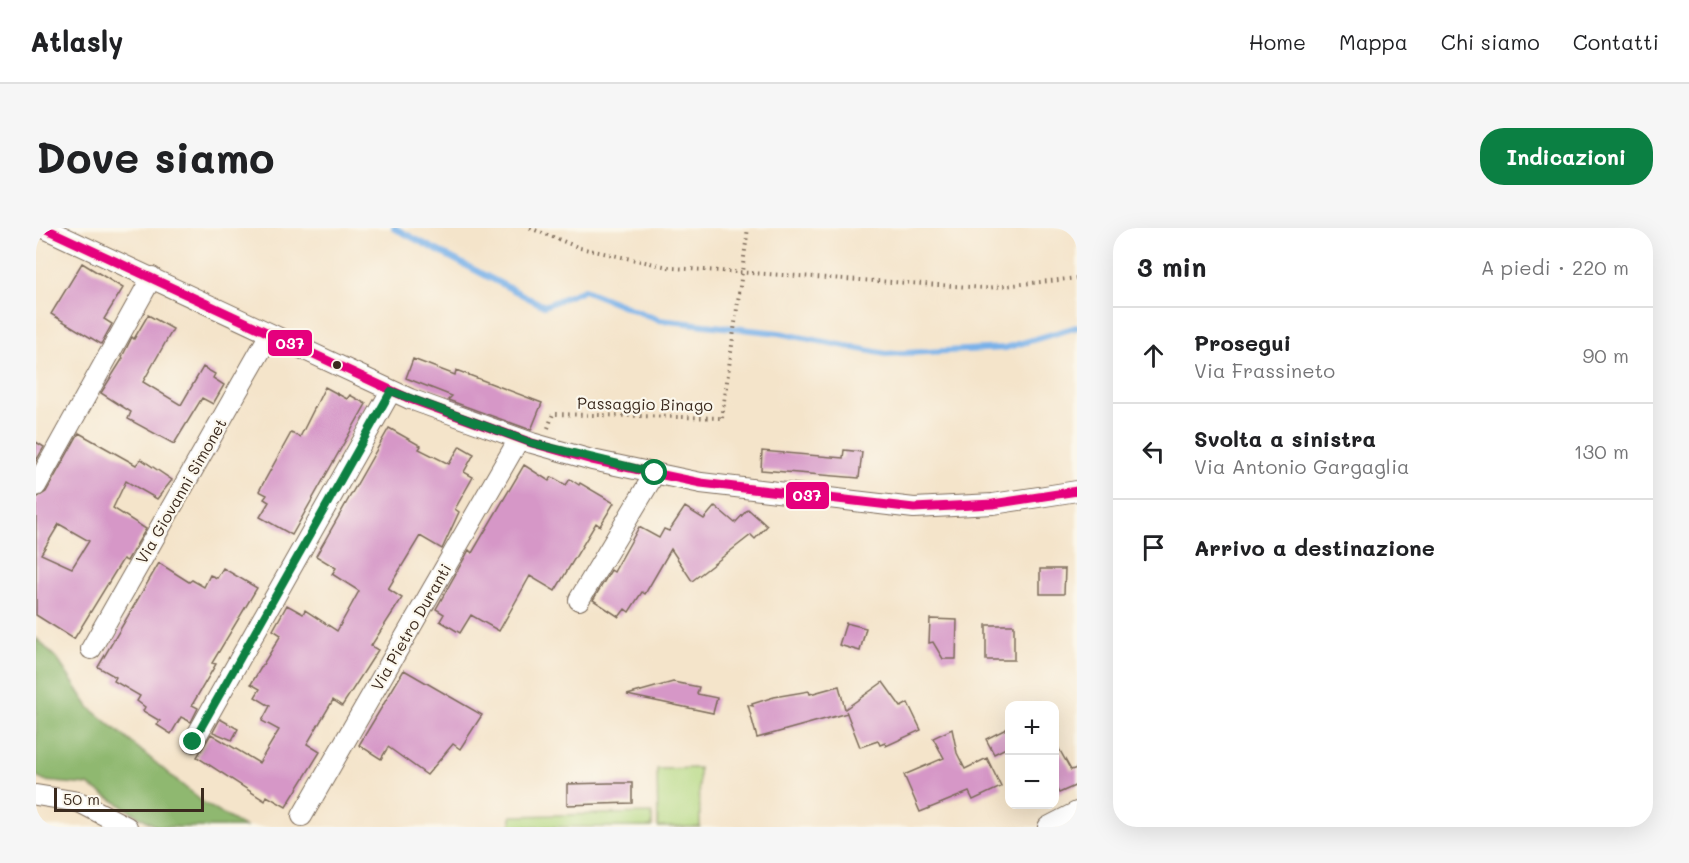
<!DOCTYPE html>
<html lang="it">
<meta charset="utf-8">
<style>
:root{--surface:#fff;--page:#f6f6f6;--text:#202124;--muted:#757577;--line:#e0e0e0;--accent:#0b8043}
body{margin:0;font-family:Mali,sans-serif;background:var(--page);color:var(--text)}
.controls{position:absolute;right:18px;bottom:18px;display:grid;overflow:hidden;border-radius:12px;box-shadow:0 6px 24px #0002}
.controls button{width:54px;height:54px;display:grid;place-items:center;padding:0;border:0;border-bottom:2px solid var(--line);background:var(--surface);color:var(--text);font:30px sans-serif}
.scale{position:absolute;left:18px;bottom:15px;width:150px;box-sizing:border-box;padding-left:6px;border:3px solid #3b2a1e;border-top:0;font-size:16px;line-height:21px;white-space:nowrap;color:#3b2a1e;-webkit-text-stroke:4px #fbf7ec;paint-order:stroke}
.stop{position:absolute;width:18px;height:18px;margin:-14px;border:4px solid #0b8043;border-radius:50%;background:#fff}
.stop.end{background:#0b8043;border-color:#fff;box-shadow:0 2px 6px #0008}
.list{margin:0;padding:0;list-style:none}
h2{display:flex;justify-content:space-between;align-items:center;height:78px;margin:0;padding:0 24px;font-size:26px}
h2 small{font-size:20px;font-weight:400;color:var(--muted)}
.list li{display:grid;grid-template-columns:39px 1fr auto;gap:18px;align-items:center;box-sizing:border-box;height:96px;padding:0 24px;border-top:2px solid var(--line)}
.list b{display:block;font-size:22px;white-space:nowrap}
.list p{margin:0;font-size:20px;white-space:nowrap;color:var(--muted)}
.list em{font-size:20px;font-style:normal;color:var(--muted)}
.icon{flex:none;width:33px;height:33px;fill:none;stroke:currentColor;stroke-width:2;stroke-linecap:round;stroke-linejoin:round}
.map{position:relative;flex:none;width:1041px;height:599px;overflow:hidden;border-radius:24px}
header{display:flex;align-items:center;gap:36px;box-sizing:border-box;height:84px;padding:0 30px;background:var(--surface);border-bottom:2px solid var(--line)}
header strong{font-size:28px}
nav{display:flex;gap:33px;margin-inline-start:auto;font-size:21px}
.intro{display:flex;align-items:center;justify-content:space-between;box-sizing:border-box;height:144px;padding:0 36px}
h1{margin:0;font-size:42px}
.button{padding:15px 27px;border-radius:24px;background:var(--accent);color:#fff;font-size:21px;font-weight:700}
main{display:flex;gap:36px;padding:0 36px}
aside{flex:1;background:var(--surface);border-radius:24px;box-shadow:0 6px 24px #0002}
.map>svg:first-child{display:block}
.green{fill:#b4d881;stroke:#788150;stroke-width:1.5}
.forest{fill:#8fb86f;stroke:#657146;stroke-width:1.5}
.lines{fill:none;stroke-linecap:round;stroke-linejoin:round}
.stream{stroke:#78b1e9;stroke-width:6}
.building{fill:#d697c7;fill-rule:evenodd}
.minor-casing{stroke:#7c6b5a;stroke-width:22}
.path{stroke:#7c6b5a;stroke-width:4;stroke-dasharray:1.5 4.5;stroke-linecap:butt}
.minor{stroke:#fff;stroke-width:20}
.path-bridge{stroke:#7c6b5a;stroke-width:4;stroke-dasharray:1.5 4.5;stroke-linecap:butt}
.bus-1-casing{stroke:#fbf7ec;stroke-width:14}
.bus-1{stroke:#e5007d;stroke-width:9}
.route{stroke:#0b8043;stroke-width:8}
.bus-dot{fill:#3b2a1e;stroke:#fbf7ec;stroke-width:2}
.labels{text-anchor:middle;stroke-width:4.5;stroke-linejoin:round;paint-order:stroke}
.street-label{font-size:16px;fill:#3b2a1e;stroke:#fbf7ec}
.line-badge{stroke:#fbf7ec;stroke-width:2}
.badge-label{font-size:16px;text-anchor:middle;font-weight:bold;fill:#fff}
</style>
<header>
<strong>Atlasly</strong>
<nav><a>Home</a><a>Mappa</a><a>Chi siamo</a><a>Contatti</a></nav>
</header>
<div class="intro"><h1>Dove siamo</h1><a class="button">Indicazioni</a></div>
<main>
<div class="map">
<svg width="1041" height="599" viewBox="0 0 1041 599">
<rect width="100%" height="100%" fill="#fbf7ec"/>
<filter id="ink" filterUnits="userSpaceOnUse"><feTurbulence type="fractalNoise" baseFrequency=".0167" numOctaves="2"/><feDisplacementMap in="SourceGraphic" scale="12" xChannelSelector="R" yChannelSelector="G"/><feConvolveMatrix kernelMatrix="1 2 1 2 8 2 1 2 1" color-interpolation-filters="sRGB"/></filter>
<filter id="wash" filterUnits="userSpaceOnUse"><feTurbulence type="fractalNoise" baseFrequency=".008" numOctaves="4" result="noise"/><feDisplacementMap in="SourceGraphic" scale="24" xChannelSelector="R" yChannelSelector="G"/><feGaussianBlur stdDeviation="1.35" result="paint"/><feColorMatrix in="noise" values="0 0 0 0 0 0 0 0 0 0 0 0 0 0 0 0 0 1.4 0 .05"/><feComposite in="paint" operator="in"/></filter>
<g filter="url(#wash)">
<rect width="100%" height="100%" fill="#f4e4ca"/>
<path class="green" d="M663,540L664,599H622L621,541Z
M616,585V599H475V588Z"/>
<path class="forest" d="M0,410L22,432L53,479L169,576L209,599H121L52,557L8,553L0,547Z"/>
<g class="lines">
<path class="stream" d="M358,0L508,78L548,62L623,92L743,105L850,126L969,120L1041,99"/>
</g>
<g id="blocks">
<path class="building" d="M46,35L87,60L68,91L76,96L65,116L15,86Z
M112,87L137,101L107,154L145,177L167,139L179,146L177,150L188,157L177,176L166,170L138,216L92,191L95,184L65,165L87,130L86,129L96,109L98,111Z
M377,131L419,147L420,142L506,175L495,202L412,172L416,168L370,150Z
M289,159L311,171L314,167L330,176L256,307L224,289L233,274L228,271L231,267L223,263L255,205L264,209Z
M353,200L385,218L383,221L413,236L424,218L438,226L428,244L437,249L419,281L423,284L406,321L384,308L352,361L366,370L335,418L342,422L306,478L297,472L271,516L284,524L250,579L231,568L229,573L161,529L175,506L223,535L243,502L226,493L234,478L219,469L224,461L215,456L245,407L237,402L251,377L267,386L269,382L301,403L323,363L296,346L300,340L280,328Z
M43,205L100,237L105,231L136,252L121,271L90,253L77,280L110,301L91,333L87,331L38,411L0,387V270L10,264ZM23,296L53,313L36,340L5,326Z
M0,214L8,219L0,233Z
M808,222L826,224L823,250L725,242L726,223L807,230Z
M488,237L513,253L516,249L530,257L534,251L543,257L544,255L578,275L564,298L560,295L519,363L494,348L463,403L435,387L424,405L404,393L408,386L400,381L433,322L436,325Z
M679,278L699,295L712,281L731,298L719,311L715,307L656,353L635,321L609,366L606,364L593,384L589,381L583,389L557,372L575,342L578,344L603,299L623,310L628,301L633,303L649,279L668,291Z
M123,335L153,354L156,352L168,359L174,347L181,350L187,340L221,360L176,435L180,436L156,477L162,480L155,494L145,489L135,506L121,497L124,493L107,483L109,479L101,473L104,468L78,453L80,449L62,439Z
M1004,341H1029L1028,366H1004Z
M894,391L921,392L920,431H907L897,414L893,415Z
M810,395L830,400L824,423L803,417Z
M950,397H978V432H950Z
M368,442L446,487L424,521L417,516L391,547L352,519L345,531L323,517Z
M637,454L663,459L661,466L681,470L677,485L591,467Z
M847,454L865,479L872,475L885,502L850,518L849,515L844,517L842,513L824,519L810,483L811,485L721,510L712,477L717,478L716,476L738,469L773,463L774,466L803,458L809,481Z
M184,491L202,501L196,512L177,504Z
M974,499V518L958,526L950,511Z
M916,501L921,525L929,541L951,530L965,559L937,572L933,564L884,584L868,547L908,530L897,510Z
M1018,512L1035,542L1041,540V557L1023,565L1018,556Z
M573,555H596V575L531,577V556Z"/>
</g>
</g>
<g filter="url(#ink)">
<use href="#blocks" fill-opacity="0" stroke="#7c6b5a" stroke-width="1.5"/>
<g class="lines">
<g class="minor-casing">
<path id="minor" d="M8,0L374,171L496,215L556,232L665,255L878,280L957,276L1041,263
M0,258L116,49
M543,372L619,245
M55,421L234,106
M157,514L355,163
M0,567L43,574L91,599
M266,588L483,211
M1012,599L1041,584"/>
</g>
<path class="path" d="M494,0L544,20L637,40L950,60L1041,50
M512,200L517,186L686,190"/>
<use href="#minor" class="minor"/>
<path class="path-bridge" d="M686,190L712,0"/>
<g class="bus-1-casing">
<path id="bus-1" d="M8,0L374,171L496,215L556,232L665,255L878,280L957,276L1041,263"/>
</g>
<use href="#bus-1" class="bus-1"/>
</g>
</g>
<g class="lines" filter="url(#ink)">
<path class="route" d="M157,514L355,163L496,215L619,245"/>
</g>
<circle class="bus-dot" cx="301" cy="137" r="5"/>
<g class="labels">
<g class="street-label">
<text transform="translate(609 176) rotate(1)" y="6">Passaggio Binago</text>
<text transform="translate(145 263) rotate(-60)" y="6">Via Giovanni Simonet</text>
<text transform="translate(375 399) rotate(-60)" y="6">Via Pietro Duranti</text>
</g>
</g>
<g class="line-badge">
<rect x="231" y="101" width="46" height="28" rx="6" fill="#e5007d"/>
<rect x="749" y="253" width="45" height="29" rx="6" fill="#e5007d"/>
</g>
<g class="badge-label">
<text x="254" y="121">037</text>
<text x="771" y="273">037</text>
</g>
</svg>
<div class="controls">
<button>+</button>
<button>−</button>
</div>
<div class="scale">50 m</div>
<div class="stop" style="left:619px;top:245px"></div>
<div class="stop end" style="left:157px;top:514px"></div>
</div>
<aside>
<h2>3 min<small>A piedi · 220 m</small></h2>
<ul class="list">
<li><svg class="icon" aria-label="ahead" viewBox="0 0 24 24"><path d="M12 20V5M6 11l6-6 6 6"/></svg><div><b>Prosegui</b><p>Via Frassineto</p></div><em>90 m</em></li>
<li><svg class="icon" aria-label="left" viewBox="0 0 24 24"><path d="M17 20v-9H6M10 6l-5 5 5 5"/></svg><div><b>Svolta a sinistra</b><p>Via Antonio Gargaglia</p></div><em>130 m</em></li>
<li><svg class="icon" aria-label="arrive" viewBox="0 0 24 24"><path d="M6 21V4h12l-3 4 3 4H6"/></svg><div><b>Arrivo a destinazione</b></div></li>
</ul>
</aside>
</main>
